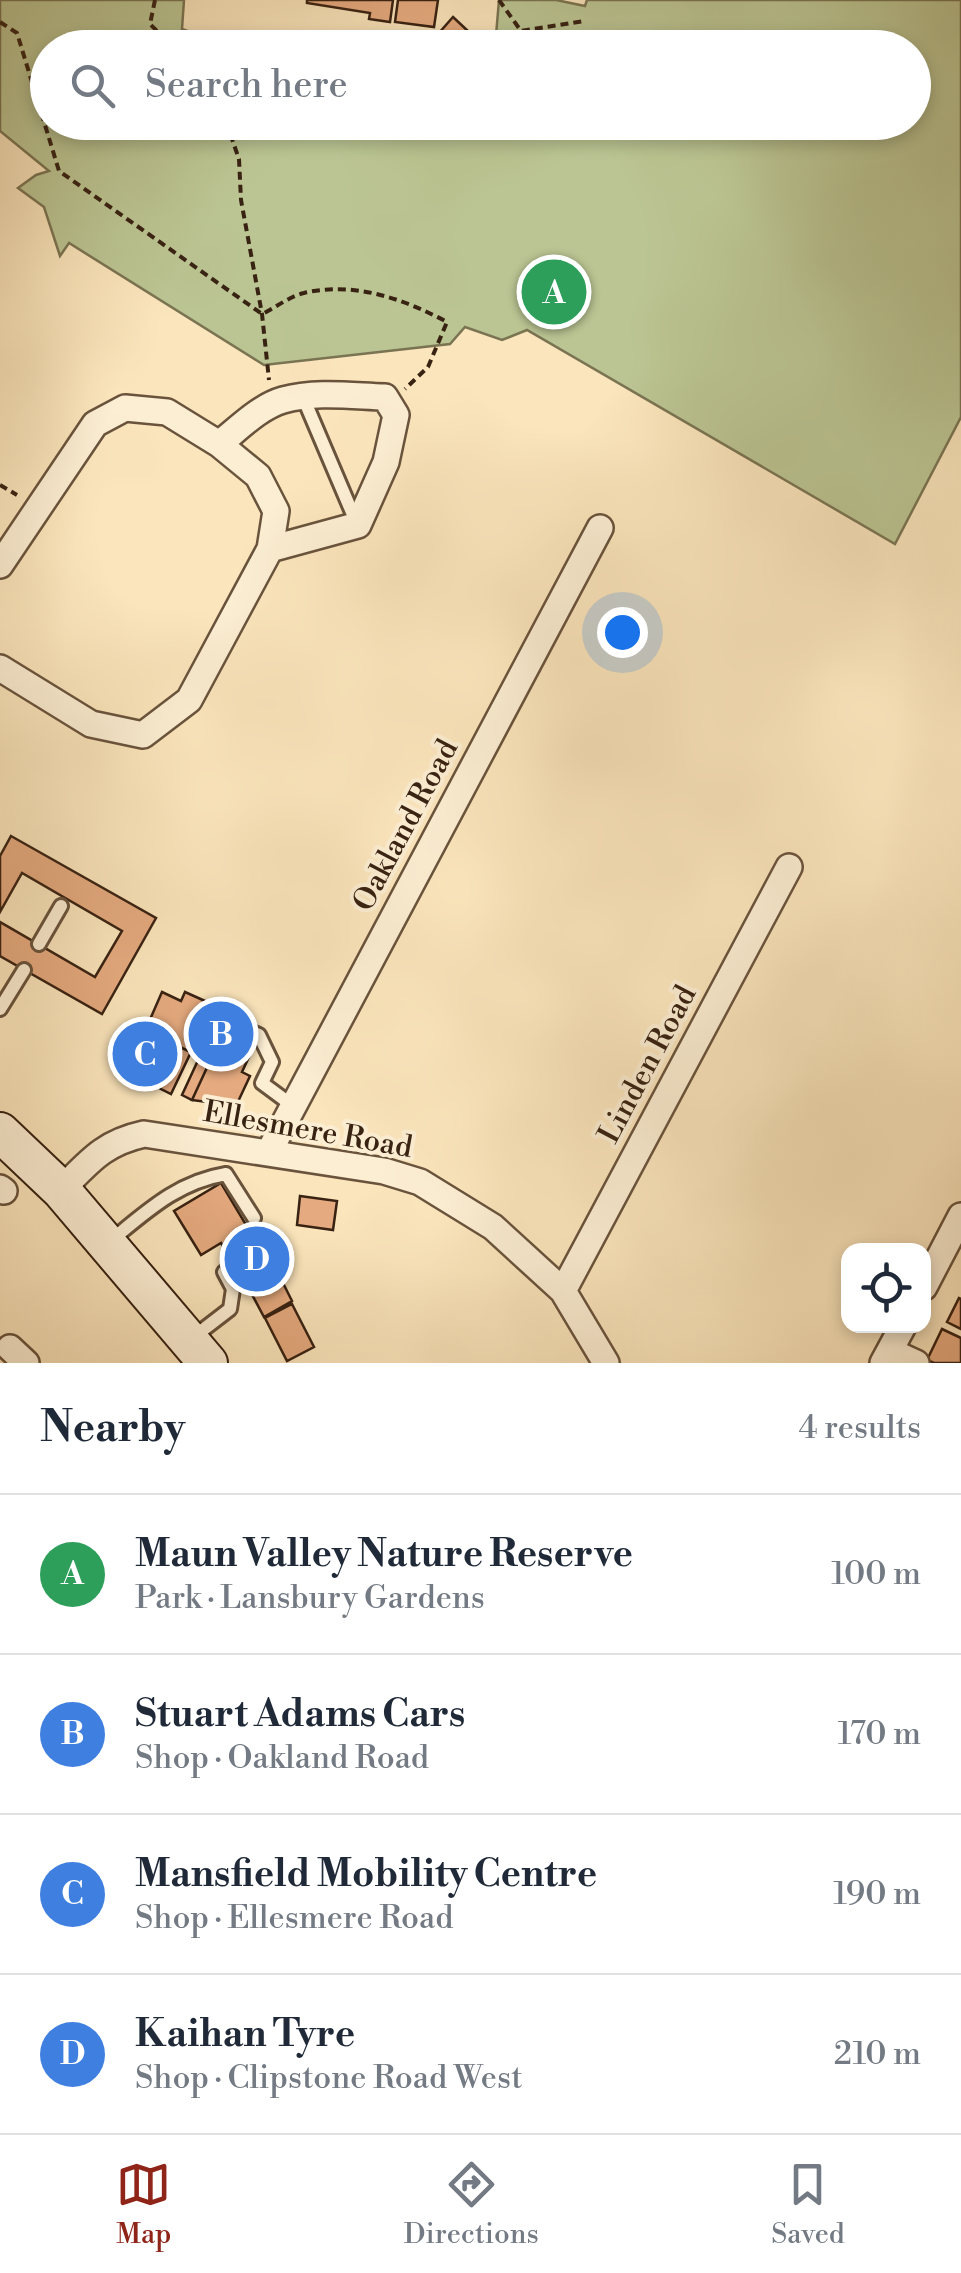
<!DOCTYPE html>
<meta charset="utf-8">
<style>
:root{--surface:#fff;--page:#f6f6f7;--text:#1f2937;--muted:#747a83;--line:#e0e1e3;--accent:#8f2418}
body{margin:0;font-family:"Libre Bodoni",serif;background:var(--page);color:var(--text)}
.controls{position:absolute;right:30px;bottom:30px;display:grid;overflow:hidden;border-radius:20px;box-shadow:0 5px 15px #0003}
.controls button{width:90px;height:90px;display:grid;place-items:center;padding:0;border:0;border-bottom:2px solid var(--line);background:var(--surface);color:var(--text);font:50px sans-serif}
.you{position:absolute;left:622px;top:632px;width:35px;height:35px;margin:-25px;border:8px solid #fff;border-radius:50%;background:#1a73e8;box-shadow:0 0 0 15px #1a73e833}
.badge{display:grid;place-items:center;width:65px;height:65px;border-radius:50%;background:var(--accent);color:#fff;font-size:32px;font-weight:700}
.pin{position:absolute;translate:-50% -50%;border:5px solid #fff;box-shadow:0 2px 10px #0006}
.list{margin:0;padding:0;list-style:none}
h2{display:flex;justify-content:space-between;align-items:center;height:130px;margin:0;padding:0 40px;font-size:42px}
h2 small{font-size:32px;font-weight:400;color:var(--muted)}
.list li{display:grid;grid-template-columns:65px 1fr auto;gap:30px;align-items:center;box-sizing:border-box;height:160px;padding:0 40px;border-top:2px solid var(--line)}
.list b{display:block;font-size:38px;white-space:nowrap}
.list p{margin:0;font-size:32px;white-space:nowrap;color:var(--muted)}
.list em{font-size:32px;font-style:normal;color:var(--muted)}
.icon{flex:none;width:55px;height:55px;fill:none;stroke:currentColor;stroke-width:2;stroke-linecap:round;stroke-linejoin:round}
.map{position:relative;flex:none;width:961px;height:1363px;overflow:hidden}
.search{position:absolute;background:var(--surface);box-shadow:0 5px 15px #0003;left:30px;right:30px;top:30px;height:110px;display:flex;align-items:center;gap:25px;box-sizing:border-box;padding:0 35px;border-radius:55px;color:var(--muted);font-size:38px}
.sheet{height:770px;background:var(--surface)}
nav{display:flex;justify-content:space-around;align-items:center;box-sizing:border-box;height:140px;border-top:2px solid var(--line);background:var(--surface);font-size:28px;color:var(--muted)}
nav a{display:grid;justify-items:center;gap:5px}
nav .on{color:var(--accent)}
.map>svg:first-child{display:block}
.green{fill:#bbc593;stroke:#7a7452;stroke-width:2.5}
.building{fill:#e5aa7f;stroke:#382212;stroke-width:2.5}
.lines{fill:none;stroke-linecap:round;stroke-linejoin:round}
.service-casing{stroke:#69533c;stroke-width:18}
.minor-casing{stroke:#69533c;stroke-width:30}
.secondary-casing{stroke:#382212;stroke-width:42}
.path{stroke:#382212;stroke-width:4;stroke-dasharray:8 5;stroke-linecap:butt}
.service{stroke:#fceed3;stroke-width:12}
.minor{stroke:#fceed3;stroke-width:25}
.secondary{stroke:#fceed3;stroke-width:38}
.labels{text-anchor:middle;stroke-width:8;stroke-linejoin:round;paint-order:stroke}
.street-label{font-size:30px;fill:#382212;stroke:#fceed3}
</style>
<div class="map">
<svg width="961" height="1363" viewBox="0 0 961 1363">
<rect width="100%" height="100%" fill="#fbe5bc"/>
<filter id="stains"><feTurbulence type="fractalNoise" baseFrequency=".002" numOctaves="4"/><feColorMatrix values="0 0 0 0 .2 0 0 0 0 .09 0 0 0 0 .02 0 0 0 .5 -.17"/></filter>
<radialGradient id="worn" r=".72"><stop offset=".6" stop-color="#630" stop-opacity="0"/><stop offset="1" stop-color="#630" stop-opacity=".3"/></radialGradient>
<path class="green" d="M0,0H184L182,29L231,47L48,48V122H914V48L495,47L499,0H556L585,6L587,0H961V417L895,544L527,330L502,340L465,327L450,344L264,365L69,243L60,256L44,207L18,188L36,175L49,171L0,131Z"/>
<path class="building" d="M307,0H393L390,22L369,19L370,13L307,3Z
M398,0H438L434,27L395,22Z
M453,17L486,48H454L439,33Z
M11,836L156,918L102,1014L0,956V922L95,977L122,931L22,873L0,912V856Z
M162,992L181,1001L185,992L234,1014L227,1030L255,1044L242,1072L250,1076L236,1106L192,1100L210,1061L145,1031Z
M142,1029L167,1041L147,1082L124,1067Z
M167,1041L191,1052L171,1094L147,1082Z
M200,1056L210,1061L192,1100L182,1095Z
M221,1183L258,1245L231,1261L221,1243L201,1255L174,1211Z
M300,1196L337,1201L333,1230L297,1225Z
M268,1232L287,1262L248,1287L229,1257Z
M277,1271L292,1301L264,1317L248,1287Z
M959,1298L961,1299V1329L947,1322Z
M292,1304L314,1347L287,1361L265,1318Z
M942,1329L961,1338V1363H934L927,1360Z"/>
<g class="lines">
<g class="service-casing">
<path id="service" d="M303,397L357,524
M39,944L61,906
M0,1009L24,970
M236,1025L259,1035L272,1062L262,1083L293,1106
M108,1243C146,1212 177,1182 226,1174L254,1218
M191,1339L230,1309L233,1289L224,1272"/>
</g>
<g class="minor-casing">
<path id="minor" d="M219,444C238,429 259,407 283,400C316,391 352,396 385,397L396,415L386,462L358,525L270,549
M0,565L95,424L125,408L167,412L219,444L258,476L276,511L270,549L189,700L143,735L91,724L0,668
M269,1152L600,528
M0,1188L4,1191
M61,1190C89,1162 103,1143 144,1134L384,1171L420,1182L493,1227L563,1291L606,1363
M924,1287L961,1216
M563,1291L789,867
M10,1348L26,1363
M890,1351L916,1363
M883,1363L903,1326"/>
</g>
<g class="secondary-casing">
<path id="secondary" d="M0,1132L61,1190L208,1363"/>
</g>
<path class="path" d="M155,0L150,24L174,48
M499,0L521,31L584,21
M0,22L17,33L59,171L262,314C275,308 290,296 304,293C354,281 404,299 447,322L428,367L405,389
M520,48L521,31
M226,122L239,159L241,200L262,314L269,380
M0,485L17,495"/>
<use href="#service" class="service"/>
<use href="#minor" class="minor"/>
<use href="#secondary" class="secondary"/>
</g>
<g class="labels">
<g class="street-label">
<text transform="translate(405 825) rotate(-62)" y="10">Oakland Road</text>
<text transform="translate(647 1064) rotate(-62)" y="10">Linden Road</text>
<text transform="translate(308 1129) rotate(10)" y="10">Ellesmere Road</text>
</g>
</g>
<rect width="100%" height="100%" filter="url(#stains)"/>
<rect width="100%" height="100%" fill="url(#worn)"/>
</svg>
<div class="controls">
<button><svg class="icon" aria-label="locate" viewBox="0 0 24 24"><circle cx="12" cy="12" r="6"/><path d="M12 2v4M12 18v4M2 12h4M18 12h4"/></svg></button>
</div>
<div class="you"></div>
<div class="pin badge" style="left:554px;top:292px;background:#2e9e5b">A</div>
<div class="pin badge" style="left:221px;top:1034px;background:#3f7fe0">B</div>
<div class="pin badge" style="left:145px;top:1054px;background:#3f7fe0">C</div>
<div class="pin badge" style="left:257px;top:1259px;background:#3f7fe0">D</div>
<div class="search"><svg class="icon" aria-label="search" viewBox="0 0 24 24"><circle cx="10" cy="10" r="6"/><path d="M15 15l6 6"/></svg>Search here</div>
</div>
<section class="sheet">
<h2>Nearby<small>4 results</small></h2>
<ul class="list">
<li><span class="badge" style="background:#2e9e5b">A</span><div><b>Maun Valley Nature Reserve</b><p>Park · Lansbury Gardens</p></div><em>100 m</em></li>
<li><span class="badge" style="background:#3f7fe0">B</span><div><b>Stuart Adams Cars</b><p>Shop · Oakland Road</p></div><em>170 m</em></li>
<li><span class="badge" style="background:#3f7fe0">C</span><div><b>Mansfield Mobility Centre</b><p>Shop · Ellesmere Road</p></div><em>190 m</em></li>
<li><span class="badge" style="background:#3f7fe0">D</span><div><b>Kaihan Tyre</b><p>Shop · Clipstone Road West</p></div><em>210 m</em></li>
</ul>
</section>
<nav>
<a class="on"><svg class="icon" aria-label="map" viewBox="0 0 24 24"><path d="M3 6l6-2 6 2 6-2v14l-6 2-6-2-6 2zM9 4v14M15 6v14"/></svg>Map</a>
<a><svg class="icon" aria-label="directions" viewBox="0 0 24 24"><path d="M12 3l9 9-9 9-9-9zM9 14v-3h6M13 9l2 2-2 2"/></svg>Directions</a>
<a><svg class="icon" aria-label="saved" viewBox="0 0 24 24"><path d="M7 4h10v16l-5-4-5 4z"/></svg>Saved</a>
</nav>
